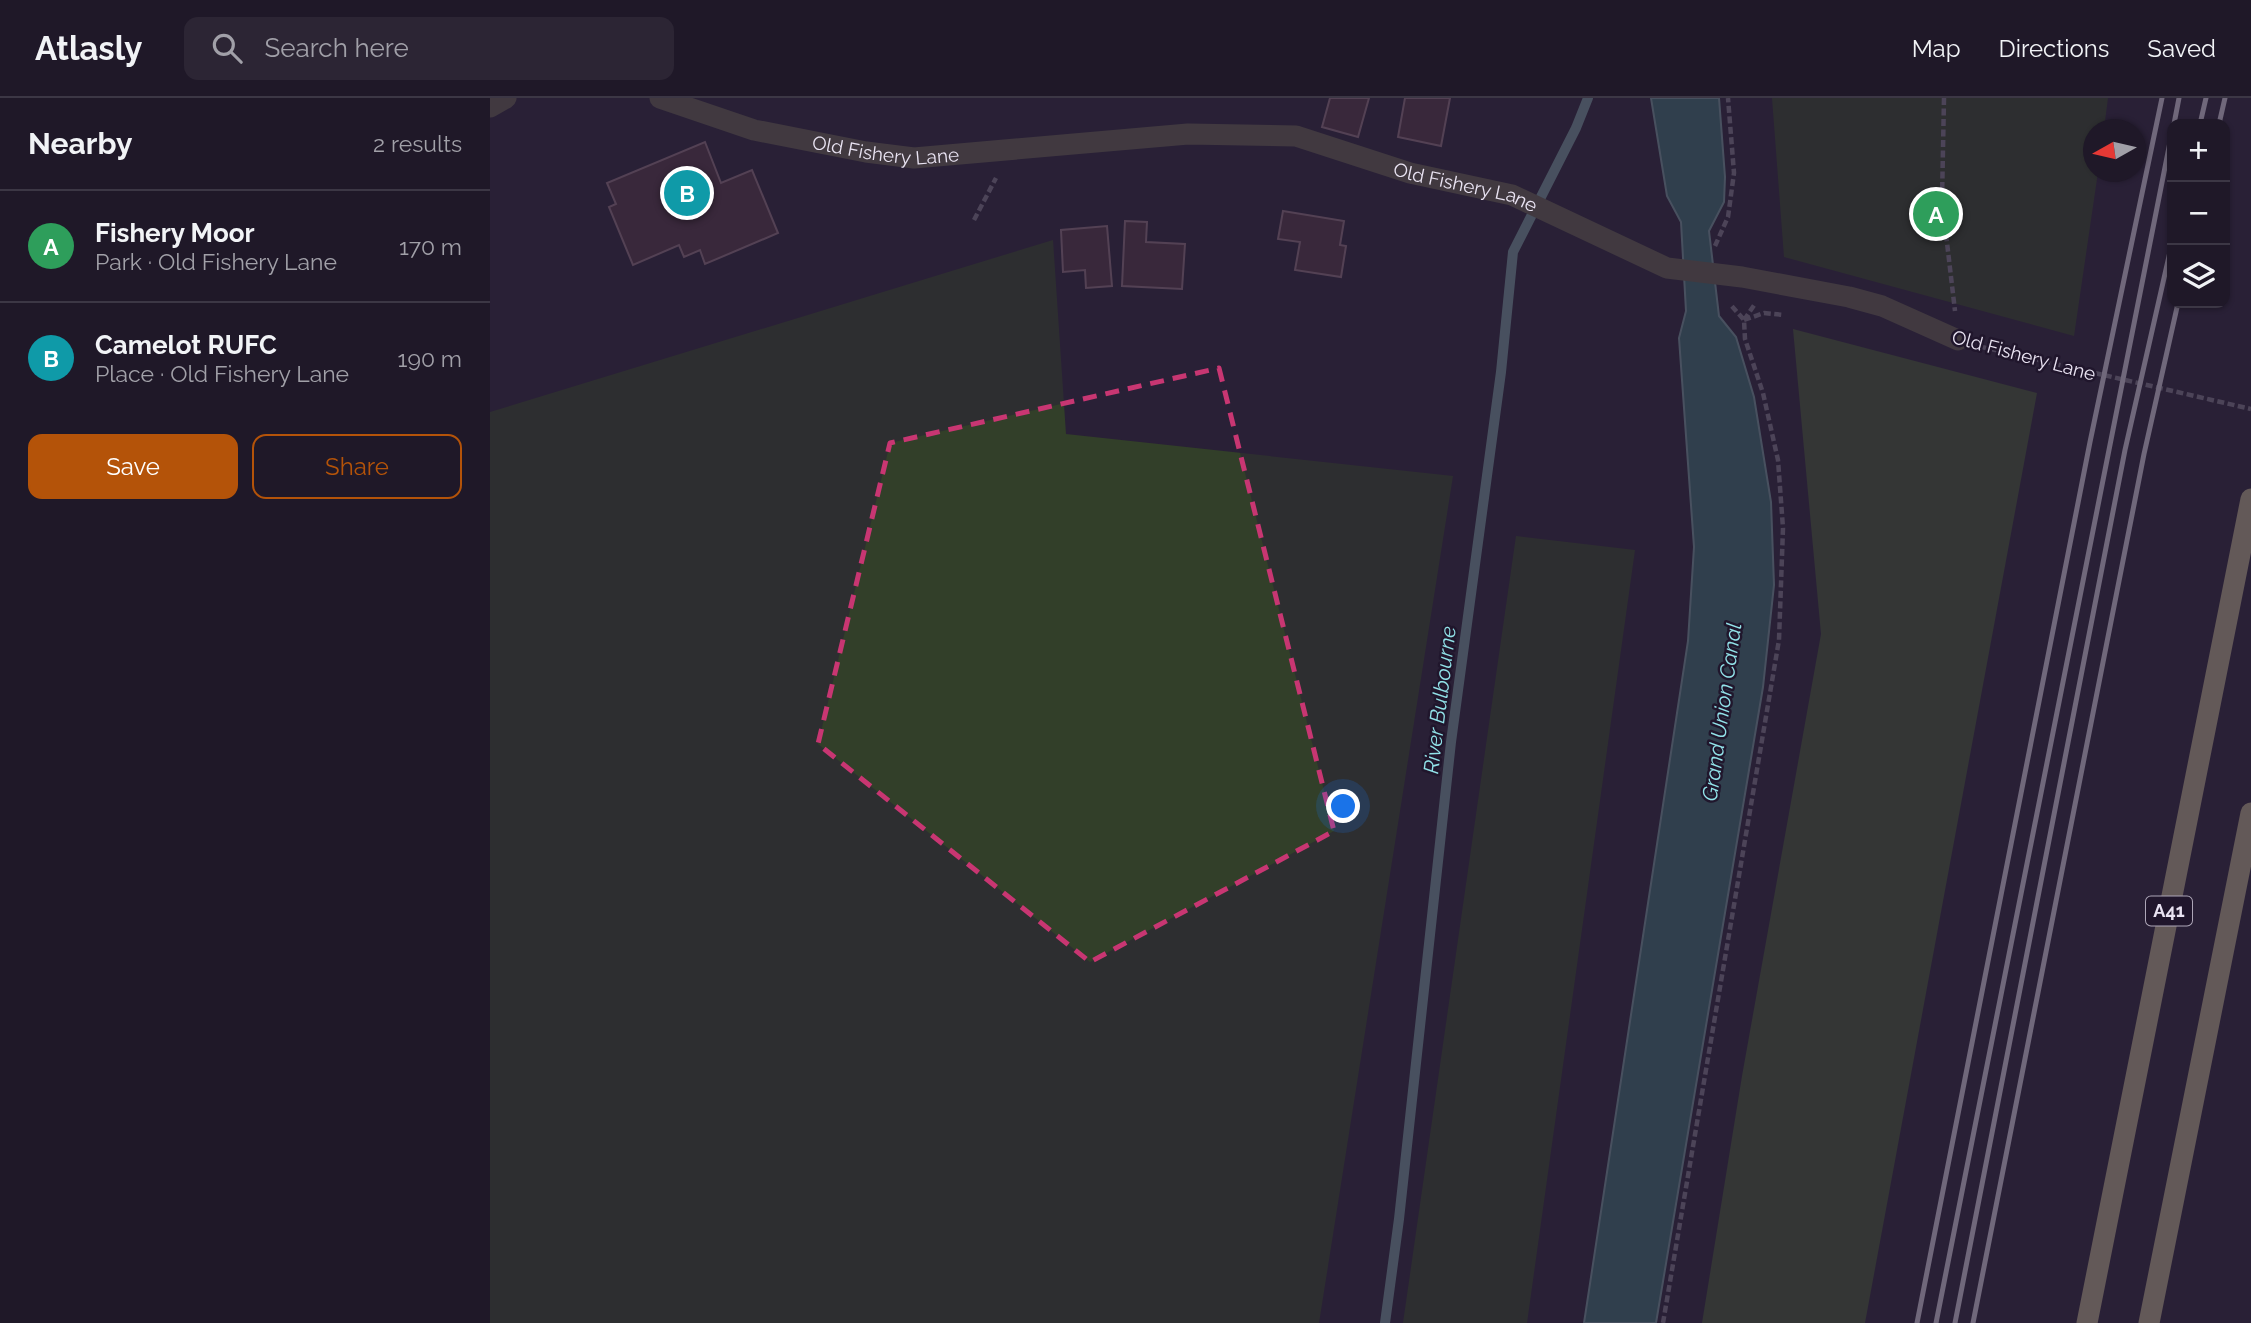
<!DOCTYPE html>
<meta charset="utf-8">
<style>
:root{--surface:#1f1828;--page:#2c2534;--text:#f1f3f6;--muted:#a1a0a8;--line:#3c3745;--accent:#b45309}
body{margin:0;font-family:Raleway,sans-serif;background:var(--page);color:var(--text)}
.controls{position:absolute;right:21px;top:21px;display:grid;overflow:hidden;border-radius:14px;box-shadow:0 2px 5px #0004}
.controls button{width:63px;height:63px;display:grid;place-items:center;padding:0;border:0;border-bottom:2px solid var(--line);background:var(--surface);color:var(--text);font:35px sans-serif}
.compass{position:absolute;left:1593px;top:21px;width:63px;height:63px;border-radius:50%;background:var(--surface);box-shadow:0 2px 5px #0004;rotate:262deg}
.you{position:absolute;left:854px;top:709px;width:24px;height:24px;margin:-18px;border:5px solid #fff;border-radius:50%;background:#1a73e8;box-shadow:0 0 0 10px #1a73e833}
.badge{display:grid;place-items:center;width:46px;height:46px;border-radius:50%;background:var(--accent);color:#fff;font-size:23px;font-weight:700}
.pin{position:absolute;translate:-50% -50%;border:4px solid #fff;box-shadow:0 2px 7px #0006}
.list{margin:0;padding:0;list-style:none}
h2{display:flex;justify-content:space-between;align-items:center;height:91px;margin:0;padding:0 28px;font-size:30px}
h2 small{font-size:23px;font-weight:400;color:var(--muted)}
.list li{display:grid;grid-template-columns:46px 1fr auto;gap:21px;align-items:center;box-sizing:border-box;height:112px;padding:0 28px;border-top:2px solid var(--line)}
.list b{display:block;font-size:26px;white-space:nowrap}
.list p{margin:0;font-size:23px;white-space:nowrap;color:var(--muted)}
.list em{font-size:23px;font-style:normal;color:var(--muted)}
.actions{display:flex;gap:14px;padding:21px 28px}
.actions a{flex:1;padding:16px 0;border:2px solid var(--accent);border-radius:14px;text-align:center;font-size:24px;color:var(--accent)}
.actions .main{background:var(--accent);color:#fff}
.icon{flex:none;width:38px;height:38px;fill:none;stroke:currentColor;stroke-width:2;stroke-linecap:round;stroke-linejoin:round}
.map{position:relative;flex:none;width:1761px;height:1225px;overflow:hidden}
header{display:flex;align-items:center;gap:42px;box-sizing:border-box;height:98px;padding:0 35px;background:var(--surface);border-bottom:2px solid var(--line)}
header strong{font-size:33px}
nav{display:flex;gap:38px;margin-inline-start:auto;font-size:24px}
.search{width:490px;height:63px;background:var(--page);display:flex;align-items:center;gap:18px;box-sizing:border-box;padding:0 24px;border-radius:14px;color:var(--muted);font-size:26px}
main{display:flex}
aside{flex:1;background:var(--surface)}
.map>svg:first-child{display:block}
.green{fill:#323f29}
.forest{fill:#405034}
.water{fill:#386568;stroke:#6d8b91;stroke-width:2}
.lines{fill:none;stroke-linecap:round;stroke-linejoin:round}
.stream{stroke:#6d8b91;stroke-width:10}
.building{fill:#4c3240;stroke:#866978;stroke-width:2}
.path{stroke:#776f82;stroke-width:4.5;stroke-dasharray:7 3.5;stroke-linecap:butt}
.street{stroke:#5d584c;stroke-width:21}
.highway{stroke:#a99d80;stroke-width:21}
.rail{stroke:#c5bece;stroke-width:5}
.marked{fill:none;stroke:#c83672;stroke-width:5;stroke-dasharray:14 9;stroke-linejoin:round}
.labels{text-anchor:middle;stroke-width:5;stroke-linejoin:round;paint-order:stroke}
.shield{fill:#20162c;stroke:#ada6b7;stroke-width:2}
.shield-label{font-size:18px;font-weight:bold;fill:#e9e3f2}
.street-label{font-size:19px;fill:#e9e3f2;stroke:#20162c}
.water-label{font-size:21px;font-style:italic;fill:#92e3e9;stroke:#20162c}
</style>
<header>
<strong>Atlasly</strong>
<div class="search"><svg class="icon" aria-label="search" viewBox="0 0 24 24"><circle cx="10" cy="10" r="6"/><path d="M15 15l6 6"/></svg>Search here</div>
<nav><a>Map</a><a>Directions</a><a>Saved</a></nav>
</header>
<main>
<aside>
<h2>Nearby<small>2 results</small></h2>
<ul class="list">
<li><span class="badge" style="background:#2e9e5b">A</span><div><b>Fishery Moor</b><p>Park · Old Fishery Lane</p></div><em>170 m</em></li>
<li><span class="badge" style="background:#0f9aa8">B</span><div><b>Camelot RUFC</b><p>Place · Old Fishery Lane</p></div><em>190 m</em></li>
</ul>
<div class="actions"><a class="main">Save</a><a>Share</a></div>
</aside>
<div class="map">
<svg width="1761" height="1225" viewBox="0 0 1761 1225">
<rect width="100%" height="100%" fill="#292036"/>
<path class="green" d="M1282,0H1618L1614,31L1604,32V74H1608L1584,238L1294,159Z
M563,142L576,336L963,378L829,1225H0V314Z
M1026,438L1145,452L1037,1225H913Z"/>
<path class="forest" d="M1303,231L1547,295L1375,1225H1212L1252,978L1331,536Z"/>
<path class="water" d="M1161,0H1229L1235,79L1234,104L1219,133L1229,218L1246,239L1264,299L1281,404L1284,487L1273,589L1166,1225H1094L1198,543L1204,449L1189,240L1196,213L1191,124L1177,98Z"/>
<g class="lines">
<path class="stream" d="M895,1225L909,1121L961,644L1011,274L1023,154L1086,30L1098,0"/>
</g>
<path class="building" d="M840,0H879L868,39L832,29Z
M915,0H960L951,48L908,39Z
M215,44L231,85L262,72L288,135L215,166L210,152L194,159L189,147L143,167L119,109L126,106L117,85Z
M793,113L854,123L850,147L856,148L851,179L805,172L810,144L788,141Z
M635,123L657,124L656,144L695,146L692,191L632,188Z
M617,128L622,188L596,190L595,172L573,174L571,132Z"/>
<g class="lines">
<path class="path" d="M1454,0L1452,102L1465,213
M484,122L506,80
M1225,148L1238,119L1244,75L1238,0
M1254,222L1274,215L1294,217
M1254,222L1265,206
M1492,249L1761,311
M1173,1225L1289,542L1293,430L1288,362L1273,295L1255,241L1254,222L1240,206"/>
<g class="street">
<path id="s1" d="M170,0L264,32L376,54L424,60L698,36L806,38L920,75L1022,97L1177,170L1252,179L1359,199L1392,208L1468,242"/>
<path d="M0,9L16,0"/>
</g>
<path class="highway" d="M1597,1225L1761,401
M1659,1225L1761,715"/>
<path class="rail" d="M1684,26L1689,0
M1710,26L1716,0
M1729,26L1735,0
M1427,1225L1600,344L1672,0
M1446,1225L1682,34
M1465,1225L1635,352L1682,145
M1483,1225L1654,356L1688,205"/>
</g>
<path d="M0 0H1761V1225H0ZM729,270L844,733L600,864L328,646L400,345Z" fill="#292036" fill-opacity=".55" fill-rule="evenodd"/>
<path class="marked" d="M729,270L844,733L600,864L328,646L400,345Z"/>
<g class="labels">
<rect class="shield" x="1656" y="798.5" width="46" height="29" rx="5"/>
<g class="shield-label">
<text x="1679" y="819">A41</text>
</g>
<g class="street-label">
<text dy="7" stroke="none"><textPath href="#s1" startOffset="233">Old Fishery Lane</textPath></text>
<text dy="7" stroke="none"><textPath href="#s1" startOffset="822">Old Fishery Lane</textPath></text>
<text transform="translate(1534 257) rotate(15)" y="7">Old Fishery Lane</text>
</g>
<g class="water-label">
<text transform="translate(950 602) rotate(-83)" y="7">River Bulbourne</text>
<text transform="translate(1232 614) rotate(-82)" y="7">Grand Union Canal</text>
</g>
</g>
</svg>
<div class="controls">
<button>+</button>
<button>−</button>
<button><svg class="icon" aria-label="layers" viewBox="0 0 24 24"><path d="M12 4l9 5-9 5-9-5zM3 14l9 5 9-5"/></svg></button>
</div>
<svg class="compass" viewBox="-18 -18 36 36"><path d="M0-13l5 13h-10z" fill="#e53935"/><path d="M0 13l5-13h-10z" fill="#a1a0a8"/></svg>
<div class="you"></div>
<div class="pin badge" style="left:1446px;top:116px;background:#2e9e5b">A</div>
<div class="pin badge" style="left:197px;top:95px;background:#0f9aa8">B</div>
</div>
</main>
